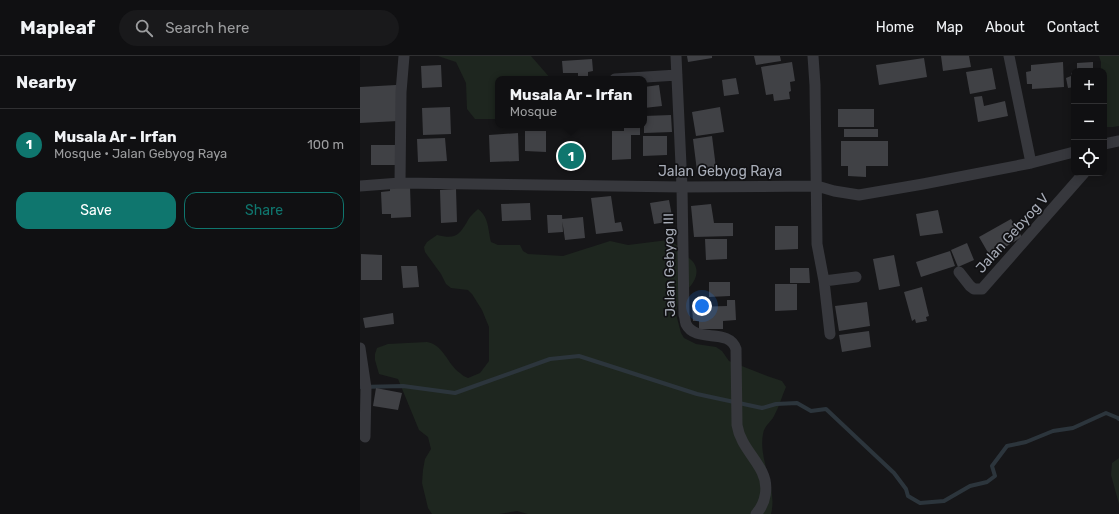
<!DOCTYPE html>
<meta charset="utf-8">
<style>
:root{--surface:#101012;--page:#19191b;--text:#f1f3f6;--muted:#9c9d9f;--line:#303032;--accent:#0f766e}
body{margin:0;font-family:Rubik,sans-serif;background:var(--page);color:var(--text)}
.controls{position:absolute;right:12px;top:12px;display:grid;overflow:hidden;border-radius:8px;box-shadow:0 2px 10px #0003}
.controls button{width:36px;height:36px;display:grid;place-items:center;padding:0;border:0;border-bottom:1px solid var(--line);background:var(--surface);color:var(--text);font:20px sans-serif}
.you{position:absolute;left:342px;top:250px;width:14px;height:14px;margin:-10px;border:3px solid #fff;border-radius:50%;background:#1a73e8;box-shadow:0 0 0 6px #1a73e833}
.badge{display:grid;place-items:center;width:26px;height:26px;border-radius:50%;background:var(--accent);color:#fff;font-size:13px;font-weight:700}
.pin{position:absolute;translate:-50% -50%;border:2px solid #fff;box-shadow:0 1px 4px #0006}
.popup{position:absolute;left:135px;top:20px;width:152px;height:52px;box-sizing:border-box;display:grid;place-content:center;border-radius:8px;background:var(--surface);filter:drop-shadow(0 1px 3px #0005);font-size:13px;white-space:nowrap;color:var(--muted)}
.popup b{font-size:15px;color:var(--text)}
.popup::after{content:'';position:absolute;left:50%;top:100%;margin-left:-8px;border:8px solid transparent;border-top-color:var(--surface)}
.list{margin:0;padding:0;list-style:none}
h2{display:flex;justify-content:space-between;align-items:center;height:52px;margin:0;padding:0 16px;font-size:17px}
h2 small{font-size:13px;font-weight:400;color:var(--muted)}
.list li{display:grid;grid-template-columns:26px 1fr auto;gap:12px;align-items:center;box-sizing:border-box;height:72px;padding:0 16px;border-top:1px solid var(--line)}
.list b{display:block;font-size:15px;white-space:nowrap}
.list p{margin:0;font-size:13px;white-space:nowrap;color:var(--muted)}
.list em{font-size:13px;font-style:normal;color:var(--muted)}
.actions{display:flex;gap:8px;padding:12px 16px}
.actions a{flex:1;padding:9px 0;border:1px solid var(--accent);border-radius:12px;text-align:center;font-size:14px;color:var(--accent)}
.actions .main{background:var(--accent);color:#fff}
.icon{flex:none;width:22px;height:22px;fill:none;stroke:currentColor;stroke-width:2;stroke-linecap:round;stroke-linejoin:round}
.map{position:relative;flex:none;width:759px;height:458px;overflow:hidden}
header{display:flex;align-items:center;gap:24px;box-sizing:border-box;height:56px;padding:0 20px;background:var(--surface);border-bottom:1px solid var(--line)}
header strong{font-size:19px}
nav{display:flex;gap:22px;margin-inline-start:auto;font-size:14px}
.search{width:280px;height:36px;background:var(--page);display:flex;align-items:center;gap:10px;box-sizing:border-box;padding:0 14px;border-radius:22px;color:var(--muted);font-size:15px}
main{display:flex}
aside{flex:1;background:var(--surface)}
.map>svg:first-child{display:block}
.green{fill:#1e261f}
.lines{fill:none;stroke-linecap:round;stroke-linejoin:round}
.stream{stroke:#2c353c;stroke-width:4}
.building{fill:#404145}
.minor{stroke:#37383d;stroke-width:11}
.labels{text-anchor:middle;stroke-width:3.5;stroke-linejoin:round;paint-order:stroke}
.street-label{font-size:14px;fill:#a8adb8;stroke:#111113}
</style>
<header>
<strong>Mapleaf</strong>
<div class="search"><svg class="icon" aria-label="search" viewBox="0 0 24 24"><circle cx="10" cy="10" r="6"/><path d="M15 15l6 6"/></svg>Search here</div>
<nav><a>Home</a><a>Map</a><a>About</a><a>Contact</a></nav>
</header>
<main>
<aside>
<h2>Nearby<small></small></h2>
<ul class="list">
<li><span class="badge">1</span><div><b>Musala Ar - Irfan</b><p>Mosque · Jalan Gebyog Raya</p></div><em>100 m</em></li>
</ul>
<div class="actions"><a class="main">Save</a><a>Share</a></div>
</aside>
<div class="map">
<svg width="759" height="458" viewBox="0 0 759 458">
<rect width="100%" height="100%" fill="#161618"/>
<path class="green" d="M78,0H171L191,23H138V63H115L107,53L106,27L96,6Z
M739,0H759V70L753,71H744V15H741V6Z
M118,153C129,161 128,174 131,186L138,189H160L163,195L168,198L203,200L250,185L268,189L308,184C316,187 319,191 325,198C328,202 333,204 335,209C341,222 328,234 319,241L316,258L321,277L324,282L336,288L356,291L362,295L369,305L410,321L422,325L426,331C422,340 419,351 414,360C411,366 404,370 403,378C398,405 418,431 411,458H168L157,455L139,458H72L68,452L62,427L63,414L65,403L71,393L68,381L59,374L38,323L19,318L15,304V298L17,292L28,288L67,286C84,289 87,308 100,317C102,319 105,321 108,322L120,317L129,305V271L122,254L112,238L108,234L91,232L86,228L81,218L65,196L64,191L67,186L77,179C94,183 98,181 107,166C109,161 114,157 118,153Z
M759,402V448L751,419L752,407Z"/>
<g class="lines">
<path class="stream" d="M0,331L43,330L95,337L190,303L219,300L337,338L402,352L416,348L437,347L451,355L466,353L534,417L546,433L548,440L560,447L584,445L610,430L627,426L635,420L632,410L647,390L666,386L693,375L713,372L746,357L758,362L759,363"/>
</g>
<path class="building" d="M327,0H352V2L328,6Z
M394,0H420L421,5L396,9Z
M581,0H609L611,11L583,15Z
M564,2L567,21L519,29L516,9Z
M232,3L233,15L228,16V21H218V17H203L202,5Z
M432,6L435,25L430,26L431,35L429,36L430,43L414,45L413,38L406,39L401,11Z
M703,6L704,31L672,33V28H667L666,16L671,15V9Z
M733,6V15H717V7Z
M81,9L82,31L62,32L61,10Z
M632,12L636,33L610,38L606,16Z
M714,16V31L708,32L706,22L711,20V17Z
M376,22L379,38L364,40L362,24Z
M36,29L38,65L0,67V31Z
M299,29L302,50L284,52V31Z
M622,40L624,50L645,45L648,60L618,66L614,41Z
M90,51L91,78L63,79L62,52Z
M360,51L364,76L336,80L332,56Z
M478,53H514V71H478Z
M311,59L312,76L284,77V60Z
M264,69H280V79H271V103L252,104V75H264Z
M484,73H518V81H484Z
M165,75H186V96L165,95Z
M158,77L159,105L130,106L129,79Z
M283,80H307V99L283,100Z
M352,80L356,112L337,115L333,83Z
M85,82L87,105L58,106L57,83Z
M481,85H528V110H506V121L488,120V110H481Z
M11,89H36V109H11Z
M203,93H218L219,106L203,107Z
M50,130L51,161L31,162V158H22L21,136L30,135V131Z
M96,133L97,166L81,167L80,134Z
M251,140L255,167L261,166L263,175L236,178L231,142Z
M309,144L313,165L294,168L290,147Z
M170,147L171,164L142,165L141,148Z
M351,148L354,167H373V180L334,181L331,150Z
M578,154L583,177L560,180L556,158Z
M187,159H202L203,176L188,177Z
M223,161L225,182L205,184L202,163Z
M651,163L662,181L630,200L619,181Z
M415,170H438V193L415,194Z
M345,183H367V203L346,204Z
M607,187L614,204L598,211L591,194Z
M590,195L595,210L561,221L556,206Z
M1,198L22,199V224H1Z
M534,199L540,230L519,234L513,203Z
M41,210H57L59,231L43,232Z
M430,212H449L450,227H430Z
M349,226H370V240L349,241Z
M415,228H437V254L415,255Z
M562,231L569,260L566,261L567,265L556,267L555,263L552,265L544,236Z
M367,244H375L376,264L363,265V273H339V265H333L332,251L367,250Z
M507,246L510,270L479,275L475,250Z
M33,257L34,268L5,272L3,262Z
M509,275L511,291L482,296L479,279Z
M16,332L42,337L38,354L13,350Z"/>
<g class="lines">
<path class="minor" d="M316,0L322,131L324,259C325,261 325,265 326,268C336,288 369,271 376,293L377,369C380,388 394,400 402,416C409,430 406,447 396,458
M453,0L455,29L457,188L464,225L496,221
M649,0L671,107
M255,23L317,19
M744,88L759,85
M40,127L41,36L44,0
M0,130L40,127L322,131L457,130L474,135L499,139L563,128L671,107L714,96
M599,216L610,230L614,233H622L724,117
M464,225L470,278
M0,292L6,332L5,381"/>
</g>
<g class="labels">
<g class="street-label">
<text x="360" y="120">Jalan Gebyog Raya</text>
<text transform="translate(652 177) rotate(-48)" y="5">Jalan Gebyog V</text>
<text transform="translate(309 209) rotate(-91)" y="5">Jalan Gebyog III</text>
</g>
</g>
</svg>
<div class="controls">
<button>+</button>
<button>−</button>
<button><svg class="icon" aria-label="locate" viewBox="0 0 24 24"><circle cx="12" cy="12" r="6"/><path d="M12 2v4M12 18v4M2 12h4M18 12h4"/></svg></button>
</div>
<div class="you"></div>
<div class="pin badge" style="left:211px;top:100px">1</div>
<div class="popup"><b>Musala Ar - Irfan</b>Mosque</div>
</div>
</main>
